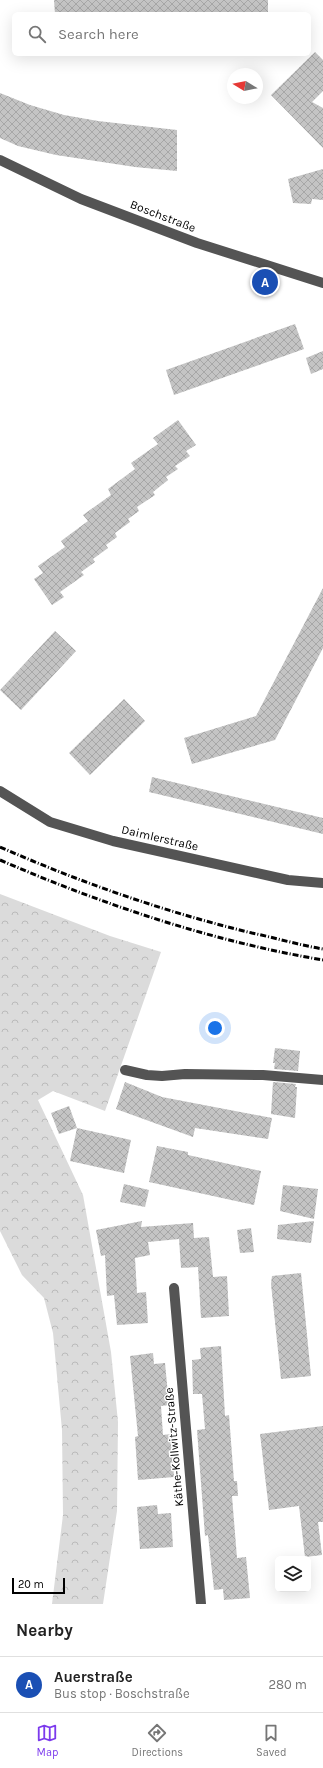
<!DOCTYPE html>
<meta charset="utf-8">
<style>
:root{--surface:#fff;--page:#f2f2f2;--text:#222;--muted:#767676;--line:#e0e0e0;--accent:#7c3aed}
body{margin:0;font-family:Karla,sans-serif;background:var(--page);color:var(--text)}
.controls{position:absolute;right:12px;bottom:12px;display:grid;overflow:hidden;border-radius:6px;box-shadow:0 4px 16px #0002}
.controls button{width:36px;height:36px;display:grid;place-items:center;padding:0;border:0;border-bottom:1px solid var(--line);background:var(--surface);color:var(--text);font:20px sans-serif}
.compass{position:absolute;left:227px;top:68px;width:36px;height:36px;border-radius:50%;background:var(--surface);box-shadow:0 4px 16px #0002;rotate:280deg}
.scale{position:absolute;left:12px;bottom:10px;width:53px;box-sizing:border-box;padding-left:4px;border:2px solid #000;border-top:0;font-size:11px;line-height:14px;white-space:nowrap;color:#000;-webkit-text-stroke:3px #fff;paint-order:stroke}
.you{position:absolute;left:215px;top:1028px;width:14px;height:14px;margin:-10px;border:3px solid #fff;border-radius:50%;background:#1a73e8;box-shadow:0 0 0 6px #1a73e833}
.badge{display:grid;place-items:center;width:26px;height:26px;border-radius:50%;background:var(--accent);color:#fff;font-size:13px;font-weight:700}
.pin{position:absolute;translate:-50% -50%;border:2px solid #fff;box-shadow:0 1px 4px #0006}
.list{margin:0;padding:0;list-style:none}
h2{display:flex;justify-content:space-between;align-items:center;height:52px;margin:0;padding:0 16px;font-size:17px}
h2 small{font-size:13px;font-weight:400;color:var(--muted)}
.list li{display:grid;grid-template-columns:26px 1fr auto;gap:12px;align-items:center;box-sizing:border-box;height:56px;padding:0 16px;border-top:1px solid var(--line)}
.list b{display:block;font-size:15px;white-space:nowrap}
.list p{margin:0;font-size:13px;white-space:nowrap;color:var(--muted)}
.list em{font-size:13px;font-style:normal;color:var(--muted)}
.icon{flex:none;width:22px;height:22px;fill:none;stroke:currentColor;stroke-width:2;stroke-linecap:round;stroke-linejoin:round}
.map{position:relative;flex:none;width:323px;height:1604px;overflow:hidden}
.search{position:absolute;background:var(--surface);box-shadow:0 4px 16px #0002;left:12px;right:12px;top:12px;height:44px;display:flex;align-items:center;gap:10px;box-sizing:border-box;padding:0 14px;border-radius:6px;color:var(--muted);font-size:15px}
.sheet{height:108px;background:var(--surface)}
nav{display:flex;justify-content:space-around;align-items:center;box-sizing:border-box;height:56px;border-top:1px solid var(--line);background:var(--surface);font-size:11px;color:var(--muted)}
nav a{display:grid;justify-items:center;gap:2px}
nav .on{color:var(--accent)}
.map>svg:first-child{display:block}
.forest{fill:url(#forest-crowns)}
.building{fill:url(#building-cross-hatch)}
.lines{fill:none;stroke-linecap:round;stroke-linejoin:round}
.minor{stroke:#545454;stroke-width:10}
.rail{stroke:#000;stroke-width:3;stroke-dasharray:6 2 1 2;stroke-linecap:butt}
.labels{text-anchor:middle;stroke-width:3;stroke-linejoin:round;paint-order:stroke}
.street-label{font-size:12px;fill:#000;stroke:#fff}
</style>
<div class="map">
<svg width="323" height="1604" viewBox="0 0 323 1604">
<defs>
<pattern id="forest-crowns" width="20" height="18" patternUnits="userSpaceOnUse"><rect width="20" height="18" fill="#dbdbdb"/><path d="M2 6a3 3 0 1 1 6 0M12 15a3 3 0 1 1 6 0" fill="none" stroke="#bababa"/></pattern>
<pattern id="building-cross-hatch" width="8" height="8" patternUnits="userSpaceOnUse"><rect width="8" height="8" fill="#c4c4c4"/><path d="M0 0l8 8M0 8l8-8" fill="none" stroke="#a7a7a7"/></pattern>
</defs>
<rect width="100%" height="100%" fill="#fff"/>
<path class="forest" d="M0,894L110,936L161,952L105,1111L53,1091L38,1100L83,1195L111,1352L118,1422L117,1511L103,1604H52L63,1515L62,1430L53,1333L44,1298L22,1275L0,1231Z"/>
<path class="building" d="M54,0H268V14H55Z
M315,52L323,60V91L312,102L323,108V148L271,95Z
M0,93L30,105L64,115L98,121L177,130V171L135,167L56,155L18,146L0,138Z
M323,169V200L312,199L311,204L293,203L288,179Z
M295,324L304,349L174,395L166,370Z
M323,351V369L311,374L306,358Z
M178,420L196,445L186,451L190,456L175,466L178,469L166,477L168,480L153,492L155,495L137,507L139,511L128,519L130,522L115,533L117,537L106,545L108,548L93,559L95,562L81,572L84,575L60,592L64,597L52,605L34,579L43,573L38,566L65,547L61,541L88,521L83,515L111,495L108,489L135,469L131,463L158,444L153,438Z
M323,588V648L275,740L192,764L184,738L256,716Z
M55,631L76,651L21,710L0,690Z
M124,699L145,721L90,775L69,753Z
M152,777L323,818V834L149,792Z
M275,1048L300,1051L298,1071L274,1069L275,1063H273Z
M125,1082L162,1097L272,1118L268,1139L195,1128L193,1137L116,1109Z
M273,1082L296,1084L295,1087H297L295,1118L271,1114Z
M69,1106L77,1128L59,1134L51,1113Z
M77,1128L131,1140L124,1173L70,1161Z
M157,1146L188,1152V1155L261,1171L254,1205L149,1182Z
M124,1184L149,1190L145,1207L120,1202Z
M283,1185L318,1189L314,1219L280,1211Z
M142,1221L141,1227L193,1223L194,1238L209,1237L213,1277L227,1276L229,1316L201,1318L198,1267L181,1268L179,1239L148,1242L150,1255L135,1258L137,1293L146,1292L148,1323L117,1325L114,1295L107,1296L105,1255L101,1256L96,1230Z
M314,1221L311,1243L277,1239L278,1225Z
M251,1228L254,1252L240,1253L237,1230Z
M301,1273L311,1376L281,1379L271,1284L272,1276Z
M221,1346L225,1416L229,1415L234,1481H237L238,1496H232L237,1558L246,1557L250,1598L224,1600L223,1589L214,1590L208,1535L205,1536L197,1430L205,1429L202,1394H193L192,1360L201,1359L200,1348Z
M153,1353L154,1364L165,1363L169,1405L161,1406L163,1435L171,1434L174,1477L138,1480L135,1437L138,1436L130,1356Z
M323,1426V1522H318L322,1555L305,1557L299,1506L269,1510L260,1434Z
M157,1505L158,1514L171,1513L173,1547L140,1549L137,1507Z"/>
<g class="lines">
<path class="minor" d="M0,160L81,199L197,243L323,283
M0,791L50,822L113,841L288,880L323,883
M125,1070L147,1075L162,1076L185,1074L263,1075L323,1080
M174,1288L201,1604"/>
<path class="rail" d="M0,847C82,883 165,912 252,933C276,938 299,945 323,949
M0,860C104,905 211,941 323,960"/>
</g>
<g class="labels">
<g class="street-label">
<text transform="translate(163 216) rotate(21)" y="4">Boschstraße</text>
<text transform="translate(160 838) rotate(13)" y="4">Daimlerstraße</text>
<text transform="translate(174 1447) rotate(-95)" y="4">Käthe-Kollwitz-Straße</text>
</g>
</g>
</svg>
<div class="controls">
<button><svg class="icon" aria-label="layers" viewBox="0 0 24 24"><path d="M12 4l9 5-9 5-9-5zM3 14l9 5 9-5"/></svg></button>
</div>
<svg class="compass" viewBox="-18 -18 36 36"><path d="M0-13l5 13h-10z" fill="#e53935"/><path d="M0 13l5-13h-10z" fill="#767676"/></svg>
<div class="scale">20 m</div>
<div class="you"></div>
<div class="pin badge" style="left:265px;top:282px;background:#1a4fb4">A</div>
<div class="search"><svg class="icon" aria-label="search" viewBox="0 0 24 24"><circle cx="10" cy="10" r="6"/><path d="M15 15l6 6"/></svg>Search here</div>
</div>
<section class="sheet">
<h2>Nearby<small></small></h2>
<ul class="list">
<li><span class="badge" style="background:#1a4fb4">A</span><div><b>Auerstraße</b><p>Bus stop · Boschstraße</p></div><em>280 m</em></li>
</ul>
</section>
<nav>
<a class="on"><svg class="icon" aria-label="map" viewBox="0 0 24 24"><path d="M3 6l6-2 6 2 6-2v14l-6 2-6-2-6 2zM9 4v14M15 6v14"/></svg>Map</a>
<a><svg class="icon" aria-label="directions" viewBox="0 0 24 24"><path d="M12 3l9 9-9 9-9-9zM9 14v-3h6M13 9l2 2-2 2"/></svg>Directions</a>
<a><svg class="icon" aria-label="saved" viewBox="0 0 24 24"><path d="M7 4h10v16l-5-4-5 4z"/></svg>Saved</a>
</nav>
